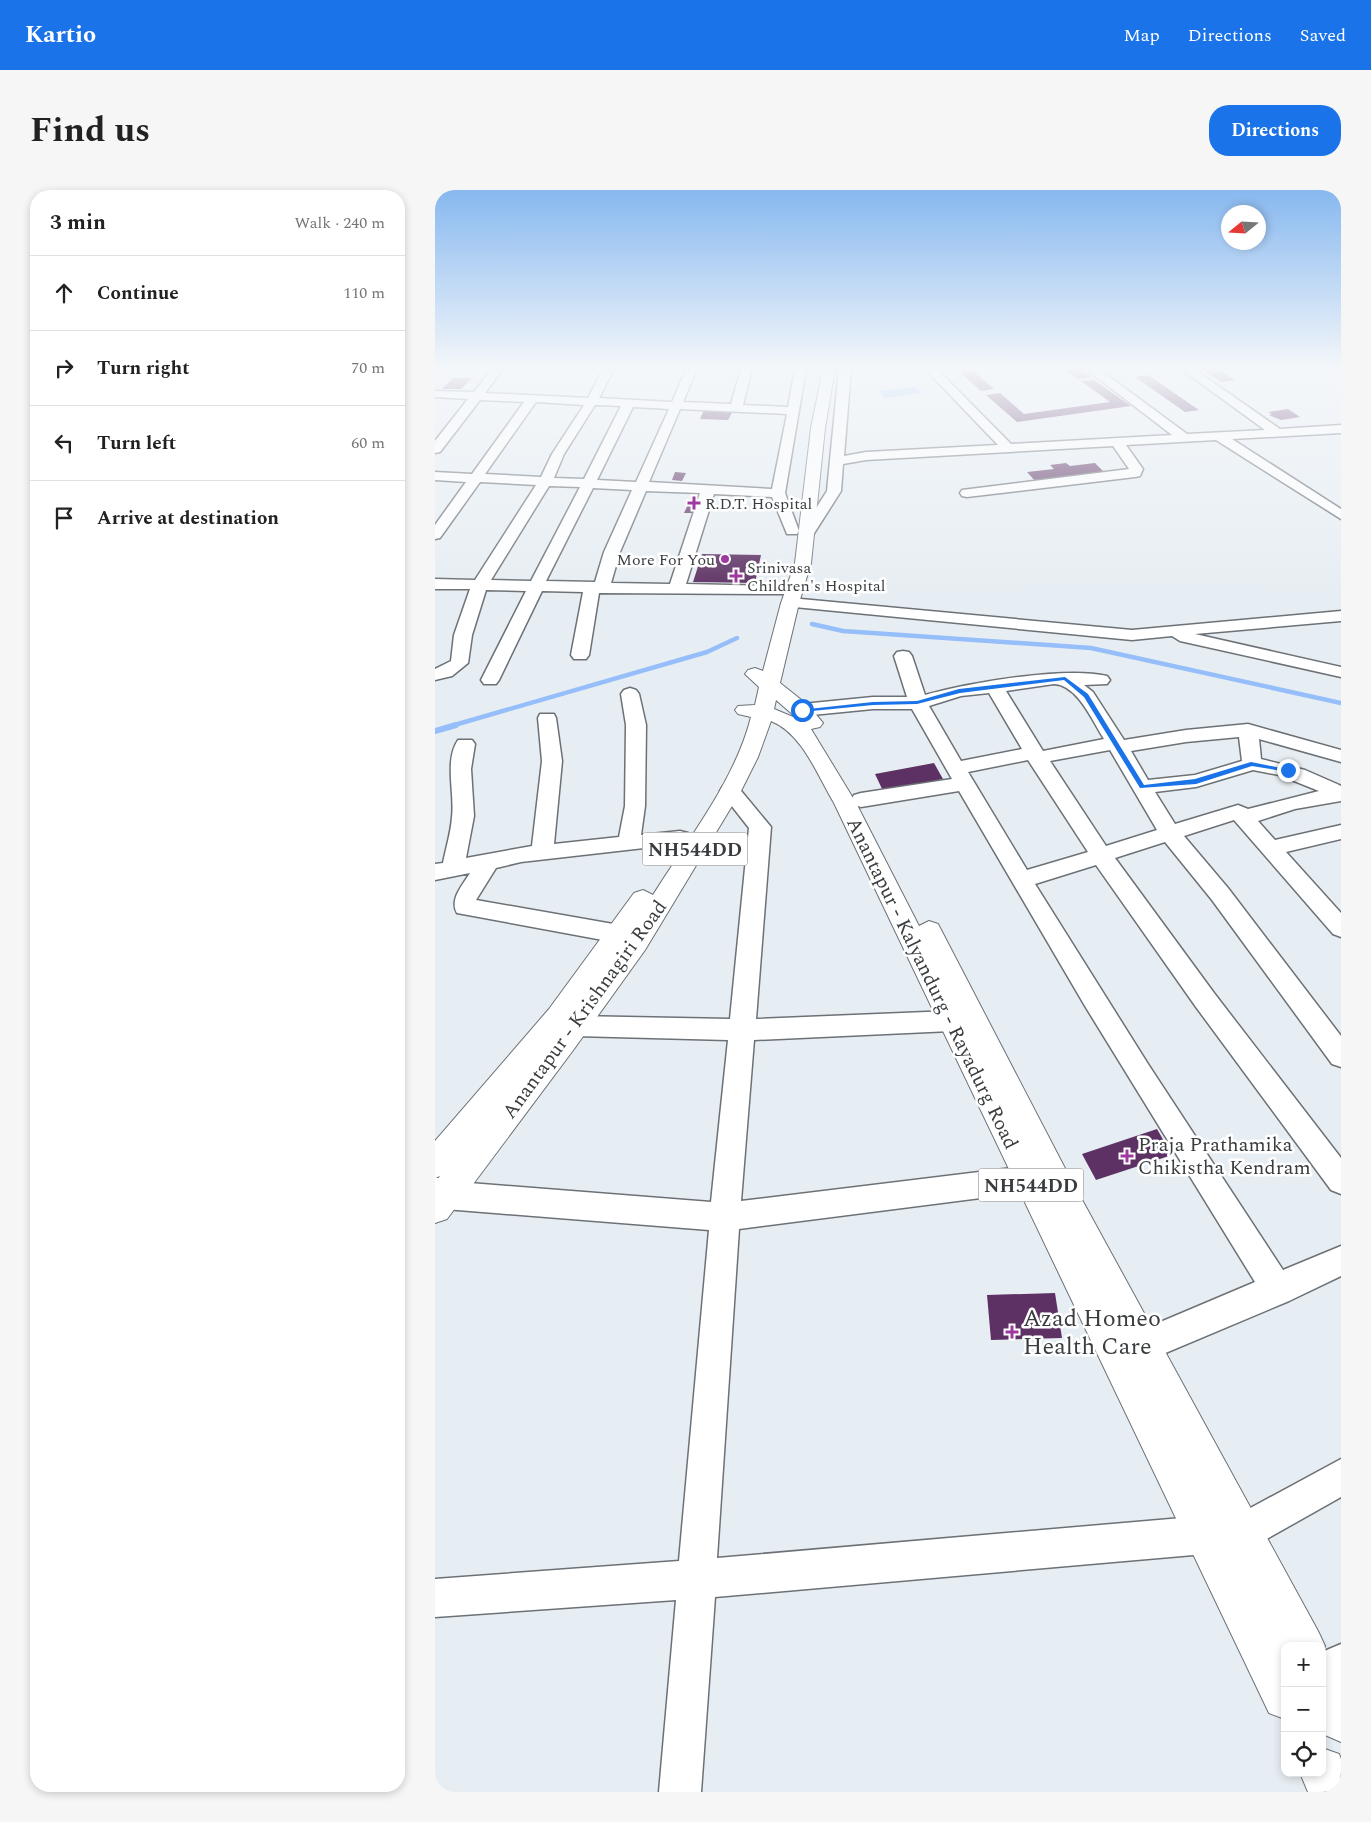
<!DOCTYPE html>
<meta charset="utf-8">
<style>
:root{--surface:#fff;--page:#f6f6f6;--text:#222;--muted:#767676;--line:#e0e0e0;--accent:#1a73e8}
body{margin:0;font-family:Spectral,serif;background:var(--page);color:var(--text)}
.controls{position:absolute;right:15px;bottom:15px;display:grid;overflow:hidden;border-radius:10px;box-shadow:0 2px 8px #0003}
.controls button{width:45px;height:45px;display:grid;place-items:center;padding:0;border:0;border-bottom:1px solid var(--line);background:var(--surface);color:var(--text);font:25px sans-serif}
.compass{position:absolute;left:786px;top:15px;width:45px;height:45px;border-radius:50%;background:var(--surface);box-shadow:0 2px 8px #0003;rotate:252deg}
.stop{position:absolute;width:15px;height:15px;margin:-11px;border:4px solid #1a73e8;border-radius:50%;background:#fff}
.stop.end{background:#1a73e8;border-color:#fff;box-shadow:0 1px 5px #0008}
.list{margin:0;padding:0;list-style:none}
h2{display:flex;justify-content:space-between;align-items:center;height:65px;margin:0;padding:0 20px;font-size:21px}
h2 small{font-size:16px;font-weight:400;color:var(--muted)}
.list li{display:grid;grid-template-columns:32px 1fr auto;gap:15px;align-items:center;box-sizing:border-box;height:75px;padding:0 20px;border-top:1px solid var(--line)}
.list b{display:block;font-size:19px;white-space:nowrap}
.list em{font-size:16px;font-style:normal;color:var(--muted)}
.icon{flex:none;width:28px;height:28px;fill:none;stroke:currentColor;stroke-width:2;stroke-linecap:round;stroke-linejoin:round}
.map{position:relative;flex:none;width:906px;height:1602px;overflow:hidden;border-radius:20px}
header{display:flex;align-items:center;gap:30px;box-sizing:border-box;height:70px;padding:0 25px;background:var(--accent);color:#fff}
header strong{font-size:24px}
nav{display:flex;gap:28px;margin-inline-start:auto;font-size:18px}
.intro{display:flex;align-items:center;justify-content:space-between;box-sizing:border-box;height:120px;padding:0 30px}
h1{margin:0;font-size:35px}
.button{padding:12px 22px;border-radius:20px;background:var(--accent);color:#fff;font-size:18px;font-weight:700}
main{display:flex;gap:30px;padding:0 30px}
aside{flex:1;background:var(--surface);border-radius:20px;box-shadow:0 2px 8px #0003}
.map>svg:first-child{display:block}
.water{fill:#95befa}
.lines{fill:none;stroke-linecap:round;stroke-linejoin:round}
.stream-far1{stroke:#95befa;stroke-width:4.5}
.stream{stroke:#95befa;stroke-width:6}
.building{fill:#5d3163}
.minor-casing{stroke:#6c7176;stroke-width:3}
.highway-casing{stroke:#6c7176;stroke-width:2}
.minor{fill:#fff;fill-rule:evenodd}
.highway{fill:#fff;fill-rule:evenodd}
.route{fill:#1a73e8}
.poi-dot{fill:#9e3a9f;stroke:#fff;stroke-width:2}
.labels{text-anchor:middle;stroke-width:5;stroke-linejoin:round;paint-order:stroke}
.far-poi-label{font-size:16px;fill:#3a3d3f;stroke:#fff;text-anchor:start}
.shield{fill:#fff;stroke:#757779;stroke-width:1}
.shield-label{font-size:19px;font-weight:bold;fill:#3a3d3f}
.street-label{font-size:20px;fill:#3a3d3f;stroke:#fff}
.poi-label{font-size:20px;fill:#3a3d3f;stroke:#fff;text-anchor:start}
.near-poi-label{font-size:24px;fill:#3a3d3f;stroke:#fff;text-anchor:start}
</style>
<header>
<strong>Kartio</strong>
<nav><a>Map</a><a>Directions</a><a>Saved</a></nav>
</header>
<div class="intro"><h1>Find us</h1><a class="button">Directions</a></div>
<main>
<aside>
<h2>3 min<small>Walk · 240 m</small></h2>
<ul class="list">
<li><svg class="icon" aria-label="ahead" viewBox="0 0 24 24"><path d="M12 20V5M6 11l6-6 6 6"/></svg><div><b>Continue</b></div><em>110 m</em></li>
<li><svg class="icon" aria-label="right" viewBox="0 0 24 24"><path d="M7 20v-9h11M14 6l5 5-5 5"/></svg><div><b>Turn right</b></div><em>70 m</em></li>
<li><svg class="icon" aria-label="left" viewBox="0 0 24 24"><path d="M17 20v-9H6M10 6l-5 5 5 5"/></svg><div><b>Turn left</b></div><em>60 m</em></li>
<li><svg class="icon" aria-label="arrive" viewBox="0 0 24 24"><path d="M6 21V4h12l-3 4 3 4H6"/></svg><div><b>Arrive at destination</b></div></li>
</ul>
</aside>
<div class="map">
<svg width="906" height="1602" viewBox="0 0 906 1602">
<rect width="100%" height="100%" fill="#e7eef3"/>
<path class="water" d="M480,197L486,203L450,208L444,201Z"/>
<g class="lines">
<path class="stream-far1" d="M377,434L408,441L656,458L906,513
M16,536L272,462L302,448"/>
<path class="stream" d="M0,541L21,535"/>
</g>
<path class="building" d="M521,179H536L559,199L546,201Z
M629,179H644L656,187L643,189Z
M766,179H782L800,190L786,192Z
M713,185L764,220L750,222L700,187Z
M18,188H37L26,199H7Z
M659,190L696,216L582,232L551,205L565,203L589,224L675,212L646,191Z
M853,219L865,227L846,230L834,225L837,224L833,222Z
M269,220L298,221L293,230L265,229Z
M631,273L635,276L660,273L672,285L602,293L592,282L619,279L615,275Z
M240,282L251,283L247,291L237,290Z
M257,306L269,307L261,323H249Z
M267,364L326,365L320,393L258,392Z
M499,573L508,589L448,601L440,584Z
M722,939L737,965L661,990L647,964Z
M620,1103L627,1148L556,1150L552,1105Z"/>
<g class="lines">
<g class="minor-casing">
<path id="minor" d="M57,179H68L50,203L153,208L168,179H179L164,208L237,212L251,179H262L248,212L296,214L306,179H317L308,215L353,217L360,179H371L350,303L364,341L362,344H352L337,307L279,304L251,394L343,396L349,398L351,401L349,404L164,403L154,465L151,469H139L136,465L148,402L107,401L64,490L61,494H49L46,490L91,401L51,400L37,445L33,473L17,486L0,490V479L16,471L19,445L35,399H0V389L40,390L101,295L45,292L5,348L0,349V335L31,292L0,290V282L37,284L89,212L45,210L5,262L0,263V251L33,209L0,207V201L39,202ZM101,212L149,215L117,264L106,287L50,284ZM160,215L186,216L149,289L119,288L129,264ZM198,217L234,219L201,292L162,290ZM245,219L352,224L337,299L214,292ZM114,296L145,297L96,391L56,390ZM158,298L197,300L169,362L160,392L111,391ZM211,301L265,303L235,394L176,393L185,362Z
M404,179H416L409,266L431,262L563,255L490,179H502L576,254L737,245L651,179H664L752,244L830,240L746,179H759L845,239L906,235V243L797,249L906,319V329L781,250L691,255L708,279L705,286L700,287L532,307L527,306L525,303L527,300L694,279L678,256L431,270L408,274L406,301L378,345H368L366,342L392,301Z
M355,408L697,440L906,421V431L760,444L906,477V487L745,451L737,446L697,450L349,416L347,413L349,410Z
M468,461L474,462L477,466L490,505C533,493 630,476 672,486L675,490L672,494L649,495L658,502L689,550L751,540L813,534L906,560V572L824,549L826,569L870,580L902,594L906,596V611L860,619L823,631L840,650L906,635V649L851,662L906,723V747L898,744L799,630L749,646L793,698L906,846V877L897,874L777,710L730,652L680,668L779,803L906,968V1004L896,1000L761,817L661,675L600,694L713,874L848,1080L906,1056V1086L854,1111L709,1172L697,1168L693,1156L697,1144L820,1092L650,816L524,601L426,617L419,615L416,610L419,605L426,603L517,589L477,519H438L367,526L360,524L358,520L360,516L367,514L438,507H472L459,466L462,462ZM619,494C643,495 658,532 669,549L608,561L571,501ZM554,503L587,559L526,571L494,516L526,506ZM804,547L807,571L760,585L713,590L696,561L751,552ZM675,560L722,640L671,656L615,571ZM593,570L653,662L592,680L533,582ZM818,580L844,585L884,601L813,619L803,615L740,634L720,602L761,597Z
M195,498L201,500L204,504L211,535L210,616L206,645L245,641L253,643L256,648L253,653L86,672L61,678L41,710L184,735L192,738L196,744L192,750L184,753L22,723C14,709 28,695 35,683L0,690V674L8,673C11,658 16,642 17,627C20,603 9,571 23,550H37L40,554L36,579L39,626L31,668L97,656L107,571L103,528L105,524H119L121,528L127,571L119,654L184,647L190,616L191,535L186,504L189,500Z
M295,594L302,596L336,637L321,829L516,821L525,824L529,831L525,838L516,841L319,850L306,1011L593,976L603,980L608,989L603,998L593,1002L304,1039L282,1368L770,1326L783,1332L789,1345L783,1358L770,1364L280,1407L266,1602H224L241,1410L0,1427V1389L244,1371L274,1040L10,1019L0,1015V987L10,991L276,1012L293,850L140,846L131,843L127,836L131,829L140,826L295,829L314,638L285,601L288,596Z
M906,1269V1307L821,1355L808,1361L795,1355L789,1342L795,1329Z
M906,1454V1496L887,1504V1462Z"/>
</g>
<g class="highway-casing">
<path id="highway" d="M388,179H400L390,238L376,373L364,413L345,493L374,516L388,533L385,537L376,539L421,613L484,736L494,731L503,734L634,986L883,1441L890,1456L887,1462V1456H850V1529L834,1523L399,613C382,585 368,544 336,531L323,567L306,601L210,760L139,859L12,1029L0,1033V993L5,986L0,988V951L114,819L199,703L208,700L218,705C253,649 300,591 316,527L303,524L300,520L303,516L320,515L324,497L310,484L313,480L320,478L328,481L346,413L360,373L376,238ZM341,510L363,529L339,519Z
M887,1471L903,1477L906,1483V1552L890,1545L887,1540Z
M887,1558L904,1564L906,1569V1602H873L865,1583H887Z"/>
</g>
<use href="#minor" class="minor"/>
<use href="#highway" class="highway"/>
</g>
<linearGradient id="sky" x2="0" y2="1"><stop stop-color="#87b8ef"/><stop offset="0.44" stop-color="#f4f7fa"/><stop offset="1" stop-color="#f4f7fa" stop-opacity="0"/></linearGradient>
<rect width="906" height="404" fill="url(#sky)"/>
<path class="route" d="M630,487L653,504L709,595L760,589L816,572L856,580L853,582L817,576L761,594L705,598L649,507L629,490L525,503L482,514L438,515L367,522L364,520L438,512L482,511L524,499Z"/>
<g class="poi-dot">
<path d="M256.5 305.5h5v5h5v5h-5v5h-5v-5h-5v-5h5z"/>
<circle cx="290" cy="369" r="5"/>
<path d="M298.5 378.5h5v5h5v5h-5v5h-5v-5h-5v-5h5z"/>
<path d="M689.5 958.5h5v5h5v5h-5v5h-5v-5h-5v-5h5z"/>
<path d="M574.5 1134.5h5v5h5v5h-5v5h-5v-5h-5v-5h5z"/>
</g>
<g class="labels">
<g class="far-poi-label">
<text x="270" y="319">R.D.T. Hospital</text>
<text x="280" y="375" text-anchor="end">More For You</text>
<text x="312" y="383">Srinivasa<tspan x="312" dy="18">Children's Hospital</tspan></text>
</g>
<g class="shield">
<rect x="207.5" y="642.5" width="105" height="33" rx="4"/>
<rect x="543.5" y="978.5" width="105" height="33" rx="4"/>
</g>
<g class="shield-label">
<text x="260" y="666">NH544DD</text>
<text x="596" y="1002">NH544DD</text>
</g>
<g class="street-label">
<text transform="translate(498 793) rotate(64)" y="7">Anantapur - Kalyandurg - Rayadurg Road</text>
<text transform="translate(149 819) rotate(-54)" y="7">Anantapur - Krishnagiri Road</text>
</g>
<g class="poi-label">
<text x="703" y="961">Praja Prathamika<tspan x="703" dy="23">Chikistha Kendram</tspan></text>
</g>
<g class="near-poi-label">
<text x="588" y="1136">Azad Homeo<tspan x="588" dy="28">Health Care</tspan></text>
</g>
</g>
</svg>
<div class="controls">
<button>+</button>
<button>−</button>
<button><svg class="icon" aria-label="locate" viewBox="0 0 24 24"><circle cx="12" cy="12" r="6"/><path d="M12 2v4M12 18v4M2 12h4M18 12h4"/></svg></button>
</div>
<svg class="compass" viewBox="-18 -18 36 36"><path d="M0-13l5 13h-10z" fill="#e53935"/><path d="M0 13l5-13h-10z" fill="#767676"/></svg>
<div class="stop" style="left:367px;top:520px"></div>
<div class="stop end" style="left:853px;top:580px"></div>
</div>
</main>
